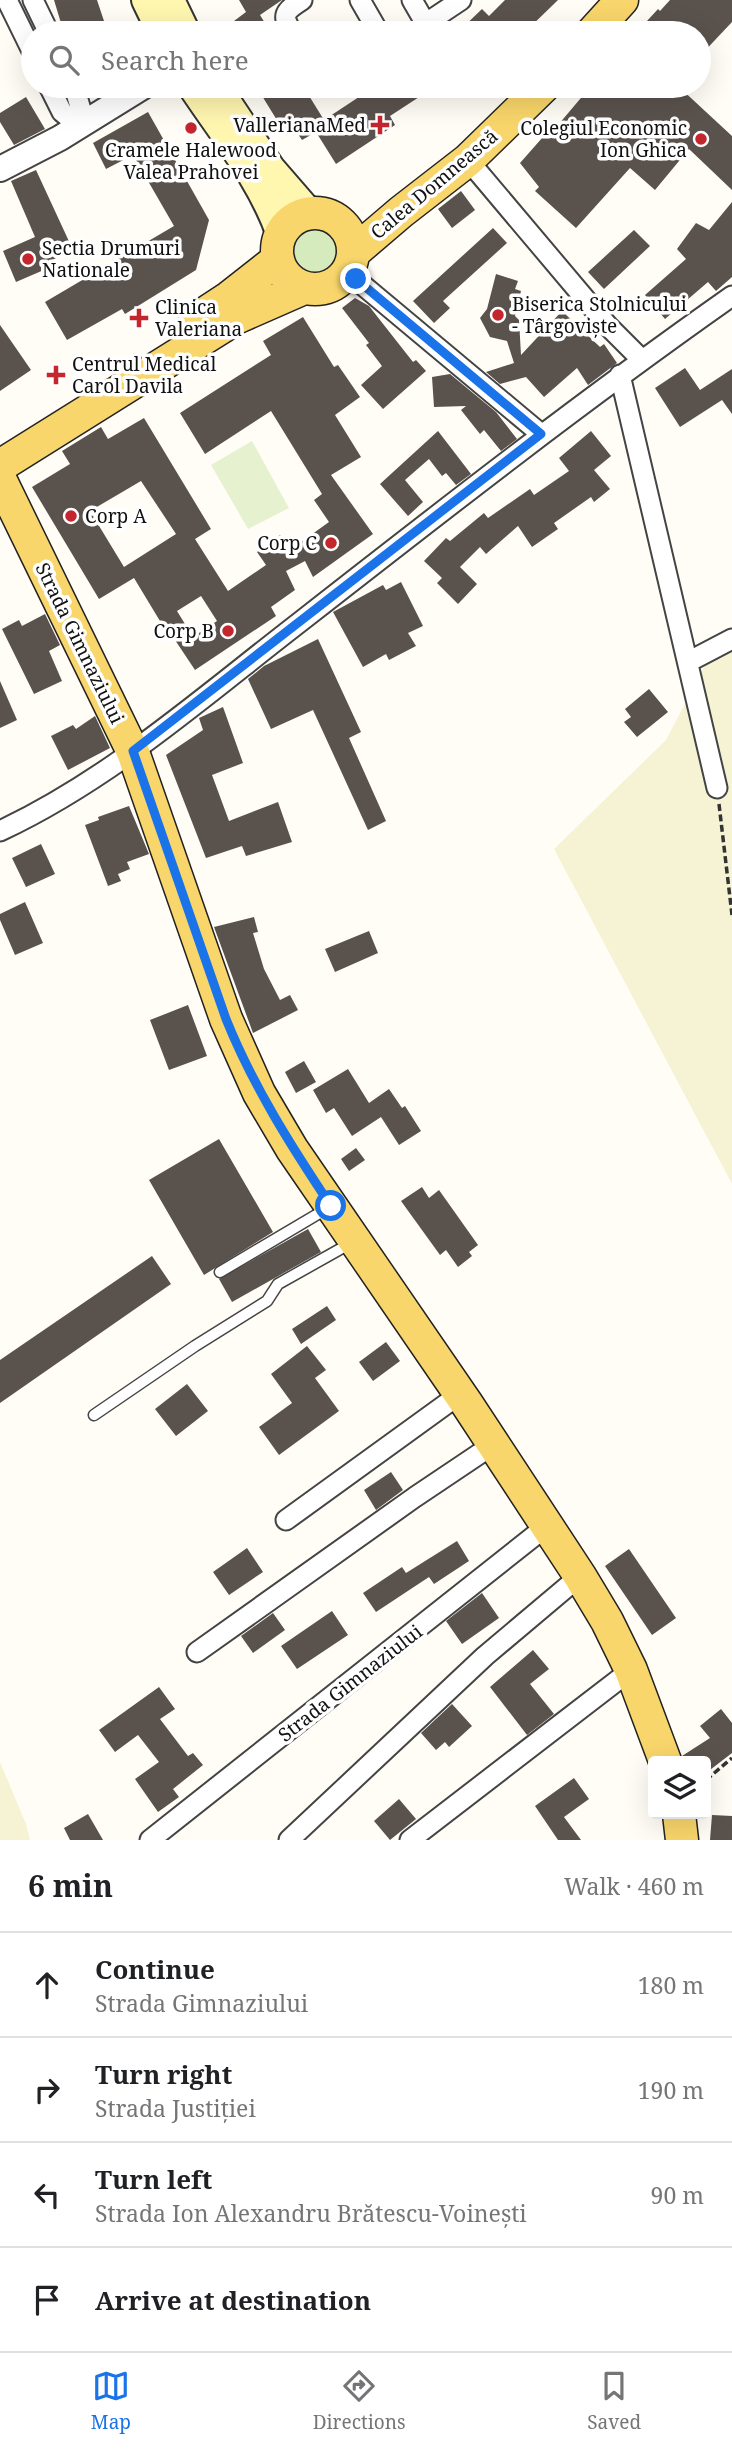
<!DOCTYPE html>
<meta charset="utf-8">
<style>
:root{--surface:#fff;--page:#f6f6f6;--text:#202124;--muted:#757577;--line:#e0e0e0;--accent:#1a73e8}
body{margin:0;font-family:"Noto Serif",serif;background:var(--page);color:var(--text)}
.controls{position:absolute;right:21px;bottom:21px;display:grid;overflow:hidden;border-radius:7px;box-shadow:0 7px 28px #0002}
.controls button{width:63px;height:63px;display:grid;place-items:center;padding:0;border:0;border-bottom:2px solid var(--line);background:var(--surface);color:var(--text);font:35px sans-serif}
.stop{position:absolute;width:21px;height:21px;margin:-16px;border:5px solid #1a73e8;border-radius:50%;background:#fff}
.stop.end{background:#1a73e8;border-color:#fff;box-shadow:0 2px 7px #0008}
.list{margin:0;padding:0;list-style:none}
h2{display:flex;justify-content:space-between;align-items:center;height:91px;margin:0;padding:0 28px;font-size:30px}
h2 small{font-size:23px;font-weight:400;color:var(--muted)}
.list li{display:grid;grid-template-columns:46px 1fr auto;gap:21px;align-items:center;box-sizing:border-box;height:105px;padding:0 28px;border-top:2px solid var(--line)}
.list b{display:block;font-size:26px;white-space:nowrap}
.list p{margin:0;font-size:23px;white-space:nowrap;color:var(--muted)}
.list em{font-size:23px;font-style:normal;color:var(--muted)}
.icon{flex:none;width:38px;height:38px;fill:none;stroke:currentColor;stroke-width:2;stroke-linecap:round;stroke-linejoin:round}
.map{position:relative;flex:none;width:732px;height:1840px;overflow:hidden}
.search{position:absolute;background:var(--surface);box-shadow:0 7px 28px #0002;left:21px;right:21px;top:21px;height:77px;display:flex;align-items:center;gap:18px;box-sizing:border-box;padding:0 24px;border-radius:38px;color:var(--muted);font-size:26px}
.sheet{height:511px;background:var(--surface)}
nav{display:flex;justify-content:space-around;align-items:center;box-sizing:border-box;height:98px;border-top:2px solid var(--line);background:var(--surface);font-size:19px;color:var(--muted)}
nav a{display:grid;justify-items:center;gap:4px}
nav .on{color:var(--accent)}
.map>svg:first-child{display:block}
.farmland{fill:#f6f3d4}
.green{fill:#d5ebbd}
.pitch{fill:#e6f2cf}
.building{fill:#5a524d;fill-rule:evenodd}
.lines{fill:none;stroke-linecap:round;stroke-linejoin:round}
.service-casing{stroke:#444;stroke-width:13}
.minor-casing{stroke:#444;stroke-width:23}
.tertiary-casing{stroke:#444;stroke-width:28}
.secondary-casing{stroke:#333;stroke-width:32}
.primary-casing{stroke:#222;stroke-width:35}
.path{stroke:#333;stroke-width:3.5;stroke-dasharray:7 3.5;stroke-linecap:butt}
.service{stroke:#fff;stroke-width:10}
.minor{stroke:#fff;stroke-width:19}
.tertiary{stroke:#fff;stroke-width:24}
.secondary{stroke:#fff6b0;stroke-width:28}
.primary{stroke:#f9d66b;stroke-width:32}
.route{stroke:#1a73e8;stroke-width:9}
.poi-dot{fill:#c4262e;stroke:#fff;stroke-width:2.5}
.labels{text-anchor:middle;stroke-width:7;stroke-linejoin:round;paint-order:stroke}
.poi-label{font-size:19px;fill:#111;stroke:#fff;text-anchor:start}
.street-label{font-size:19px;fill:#111;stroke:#fff}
</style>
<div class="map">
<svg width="732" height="1840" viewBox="0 0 732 1840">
<rect width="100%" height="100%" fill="#fffdf5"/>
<path class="farmland" d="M732,629V1184L554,849L666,740L720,636Z
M0,1762L26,1824L30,1840H0Z"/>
<path class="green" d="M294 251a21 21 0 1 1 42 0a21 21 0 1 1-42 0Z"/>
<path class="pitch" d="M252,441L289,508L248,529L211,465Z"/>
<path class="building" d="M54,0H97L108,33H64Z
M239,0H282L260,15L271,33H218L246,12Z
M505,0H558L524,33H457L482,9L489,16Z
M670,0H732V22L699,57V33H636L658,9L660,11Z
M256,86H303L324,120L368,91L365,86H436L390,116L395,125L336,164L316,132L302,140L292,125L283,130Z
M591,86H678L732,136V190L689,149L655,190L630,168L576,228L535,191L539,187L520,163L550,129L553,131Z
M26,97L45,129L14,145L0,122V113Z
M148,112L209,220L196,270L125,314L122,309L67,340L45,302L174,226L133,155L106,169L93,143Z
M36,170L73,250L50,261L53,266L16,282L3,251L35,237L11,181Z
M461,191L475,210L452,228L438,209Z
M732,202V277L716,291L708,282L665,319L645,295L686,259L677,249L696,223L709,230Z
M493,228L507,243L443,301L450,308L434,323L413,301Z
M634,230L650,246L604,289L588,272Z
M496,274L518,281L515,289L521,291L515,316L519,320L521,355L562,311L600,347L604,344L617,363L588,385L577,368L544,397L526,377L500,384L486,372L514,363L507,341L490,337L480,318L487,309Z
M355,298L369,306L413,362L416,360L426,371L383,409L361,385L382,366L366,345L369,343L342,308Z
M303,317L334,367L338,365L360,397L335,415L361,457L331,475L373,534L313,577L305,561L286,571L295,590L271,607L276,616L195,670L165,625L163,626L134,578L99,599L32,487L70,464L62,451L101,427L108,439L144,418L211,529L195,539L228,591L266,565L257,552L280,535L290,550L329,522L314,500L322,494L271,411L205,454L180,413L271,355L263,341ZM141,481L176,534L124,567L90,511ZM201,596L217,621L193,637L177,611Z
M0,325L31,370L0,391Z
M685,368L700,390L732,369V414L722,400L680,427L655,388Z
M450,374L496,412L517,439L501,451L484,430L480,434L461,410L466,406L434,407L432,377Z
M438,431L471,474L456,485L446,473L442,476L429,459L405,480L423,502L408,516L380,484Z
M591,431L611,456L594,470L610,489L594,502L591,497L554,523L558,529L532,547L518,526L486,554L480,547L460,567L477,584L458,604L437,583L442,578L424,561L446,538L450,541L484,513L488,518L530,489L534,495L569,471L559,458Z
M401,582L423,626L408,633L416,646L389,660L386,654L363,667L333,612L383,585L386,590Z
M45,614L60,645L49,651L62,681L34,694L2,629L19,620L22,626Z
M318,639L361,732L349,738L386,821L368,830L313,710L271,729L248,679L264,666Z
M0,681L17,720L0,728Z
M649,689L668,712L637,737L624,722L631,717L625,709Z
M223,707L243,763L212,775L229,821L278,802L292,842L246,856L242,846L206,858L166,755L203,730L199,718Z
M95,716L110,748L68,770L51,736L73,725L76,729Z
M129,806L149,854L127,862L130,869L118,874L121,881L108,886L85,825L99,820L98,817Z
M41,844L55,874L26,887L12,858Z
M25,902L43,943L15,955L0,920V914Z
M254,917L258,932L253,933L264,969L280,1000L290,995L298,1010L253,1033L214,927Z
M369,931L378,953L335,972L325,949Z
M188,1005L207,1056L169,1070L150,1020Z
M304,1061L316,1082L296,1093L285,1072Z
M348,1069L369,1103L389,1089L402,1108L405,1106L421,1131L399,1145L381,1117L352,1136L334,1108L326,1113L313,1090Z
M219,1139L273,1232L204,1275L149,1180Z
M356,1148L365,1160L349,1171L341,1159Z
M422,1187L429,1198L439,1190L478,1245L469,1252L472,1256L458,1267L446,1250L440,1255L401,1201Z
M308,1229L321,1252L232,1302L219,1279Z
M152,1256L171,1284L0,1403V1360Z
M327,1306L336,1320L301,1344L292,1329Z
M386,1342L400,1361L373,1381L359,1362Z
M307,1346L326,1370L315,1378L339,1411L279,1455L259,1427L292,1403L271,1374Z
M187,1384L208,1411L176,1436L155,1409Z
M391,1472L403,1490L376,1510L364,1490Z
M457,1541L469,1561L434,1584L429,1577L376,1612L363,1593L402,1567L406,1573Z
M247,1548L263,1572L229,1595L213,1572Z
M629,1549L676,1618L652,1635L605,1566Z
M482,1593L499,1618L462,1644L446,1621Z
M332,1611L348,1635L297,1669L281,1646Z
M273,1613L285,1630L253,1653L241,1636Z
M533,1650L549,1669L530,1684L554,1714L527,1735L490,1687Z
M159,1687L175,1709L160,1719L188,1756L193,1753L203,1765L173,1789L179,1797L158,1812L135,1779L159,1762L138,1735L115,1752L99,1730Z
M452,1704L472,1726L449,1747L445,1742L436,1750L421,1733Z
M721,1709L732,1723V1753L706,1773V1761H683L682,1756L710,1738L700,1726Z
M574,1778L589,1799L564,1817L581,1840H558L535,1806Z
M399,1799L416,1819L390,1840L374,1821Z
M88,1814L103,1840H70L64,1828Z
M712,1815L732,1816V1840H710Z"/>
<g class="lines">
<g class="service-casing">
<path id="service" d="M220,1272L328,1208
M94,1415L195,1346L267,1301L278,1284L351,1243"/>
</g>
<g class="minor-casing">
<path id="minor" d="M7,0L33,53
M33,0L49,33
M360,0L379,33
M412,0L423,19L428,22L461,0
M293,33C280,15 285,11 302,0
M49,86L62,112L79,126
M74,86L81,110L79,126
M468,160L608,326L642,360
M347,272L541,434
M620,375L717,788
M688,662L732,639
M0,831C111,779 204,696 300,622C442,511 584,400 732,296
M286,1520L460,1394
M197,1652L415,1497L494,1444
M150,1840L548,1525
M289,1840L485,1656L580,1576
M410,1840L631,1670"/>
</g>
<g class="tertiary-casing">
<path id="tertiary" d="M0,169L60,138L144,86"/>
</g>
<g class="secondary-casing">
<path id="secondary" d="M146,0L162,33
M170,0L186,33
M192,86C223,133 263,181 281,235
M216,86L271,169L310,214"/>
</g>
<g class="primary-casing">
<path id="primary" d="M592,33L622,0
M277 251a38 38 0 1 1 76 0a38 38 0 1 1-76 0Z
M353,253L401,212L468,160L544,86
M195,320L227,299L278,259
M0,466L238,317L304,288
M0,479L133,752L226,1019L259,1093L292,1149L467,1404L580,1576L607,1621L631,1670L665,1761
M679,1814L682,1840"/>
</g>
<path class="path" d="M719,804L732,915
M706,1780L732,1758"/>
<use href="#service" class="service"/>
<use href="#minor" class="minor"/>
<use href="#tertiary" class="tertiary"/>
<use href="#secondary" class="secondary"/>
<use href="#primary" class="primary"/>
</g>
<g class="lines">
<path class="route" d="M331,1206C291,1146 253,1086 226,1019L133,751L541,434L356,279"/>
</g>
<g class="poi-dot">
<path d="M376.5 114.5h7v7h7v7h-7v7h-7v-7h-7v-7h7z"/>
<circle cx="191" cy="128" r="7"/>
<circle cx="701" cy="139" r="7"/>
<circle cx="28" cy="259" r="7"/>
<circle cx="498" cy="315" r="7"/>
<path d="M135.5 307.5h7v7h7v7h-7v7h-7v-7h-7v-7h7z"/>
<path d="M52.5 364.5h7v7h7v7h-7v7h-7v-7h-7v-7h7z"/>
<circle cx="71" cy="516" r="7"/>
<circle cx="331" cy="543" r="7"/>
<circle cx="228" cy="631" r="7"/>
</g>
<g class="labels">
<g class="poi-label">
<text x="366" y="132" text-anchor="end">VallerianaMed</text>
<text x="687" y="135" text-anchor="end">Colegiul Economic<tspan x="687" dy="22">Ion Ghica</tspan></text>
<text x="191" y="157" text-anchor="middle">Cramele Halewood<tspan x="191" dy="22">Valea Prahovei</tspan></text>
<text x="42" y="255">Sectia Drumuri<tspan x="42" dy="22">Nationale</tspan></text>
<text x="512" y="311">Biserica Stolnicului<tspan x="512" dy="22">- Târgoviște</tspan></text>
<text x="155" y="314">Clinica<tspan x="155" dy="22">Valeriana</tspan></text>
<text x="72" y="371">Centrul Medical<tspan x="72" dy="22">Carol Davila</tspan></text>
<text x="85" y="523">Corp A</text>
<text x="317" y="550" text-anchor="end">Corp C</text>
<text x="214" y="638" text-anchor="end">Corp B</text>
</g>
<g class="street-label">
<text transform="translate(434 184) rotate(-40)" y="7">Calea Domnească</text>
<text transform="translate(80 643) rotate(64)" y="7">Strada Gimnaziului</text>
<text transform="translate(350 1683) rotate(-38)" y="7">Strada Gimnaziului</text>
</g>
</g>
</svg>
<div class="controls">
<button><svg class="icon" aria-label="layers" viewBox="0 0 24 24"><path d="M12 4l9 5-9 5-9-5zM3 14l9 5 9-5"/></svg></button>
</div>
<div class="stop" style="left:331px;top:1206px"></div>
<div class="stop end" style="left:356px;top:279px"></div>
<div class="search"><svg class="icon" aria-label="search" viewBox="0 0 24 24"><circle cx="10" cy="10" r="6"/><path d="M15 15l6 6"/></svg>Search here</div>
</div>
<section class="sheet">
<h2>6 min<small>Walk · 460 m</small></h2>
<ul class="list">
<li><svg class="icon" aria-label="ahead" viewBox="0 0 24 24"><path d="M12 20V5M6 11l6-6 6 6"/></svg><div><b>Continue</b><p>Strada Gimnaziului</p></div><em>180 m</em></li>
<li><svg class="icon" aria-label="right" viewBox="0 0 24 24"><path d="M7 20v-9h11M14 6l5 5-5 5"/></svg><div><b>Turn right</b><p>Strada Justiției</p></div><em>190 m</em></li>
<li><svg class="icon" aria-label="left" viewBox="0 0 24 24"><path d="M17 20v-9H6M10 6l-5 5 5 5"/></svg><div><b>Turn left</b><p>Strada Ion Alexandru Brătescu-Voinești</p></div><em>90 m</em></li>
<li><svg class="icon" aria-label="arrive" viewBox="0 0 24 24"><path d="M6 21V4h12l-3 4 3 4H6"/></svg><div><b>Arrive at destination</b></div></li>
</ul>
</section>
<nav>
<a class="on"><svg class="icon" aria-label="map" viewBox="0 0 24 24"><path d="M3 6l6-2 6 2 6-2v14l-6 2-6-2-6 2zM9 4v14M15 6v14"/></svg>Map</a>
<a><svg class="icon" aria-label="directions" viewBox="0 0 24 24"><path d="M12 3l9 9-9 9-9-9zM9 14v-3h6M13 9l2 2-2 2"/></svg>Directions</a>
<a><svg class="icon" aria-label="saved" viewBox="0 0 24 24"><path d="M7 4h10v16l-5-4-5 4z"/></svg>Saved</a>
</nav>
